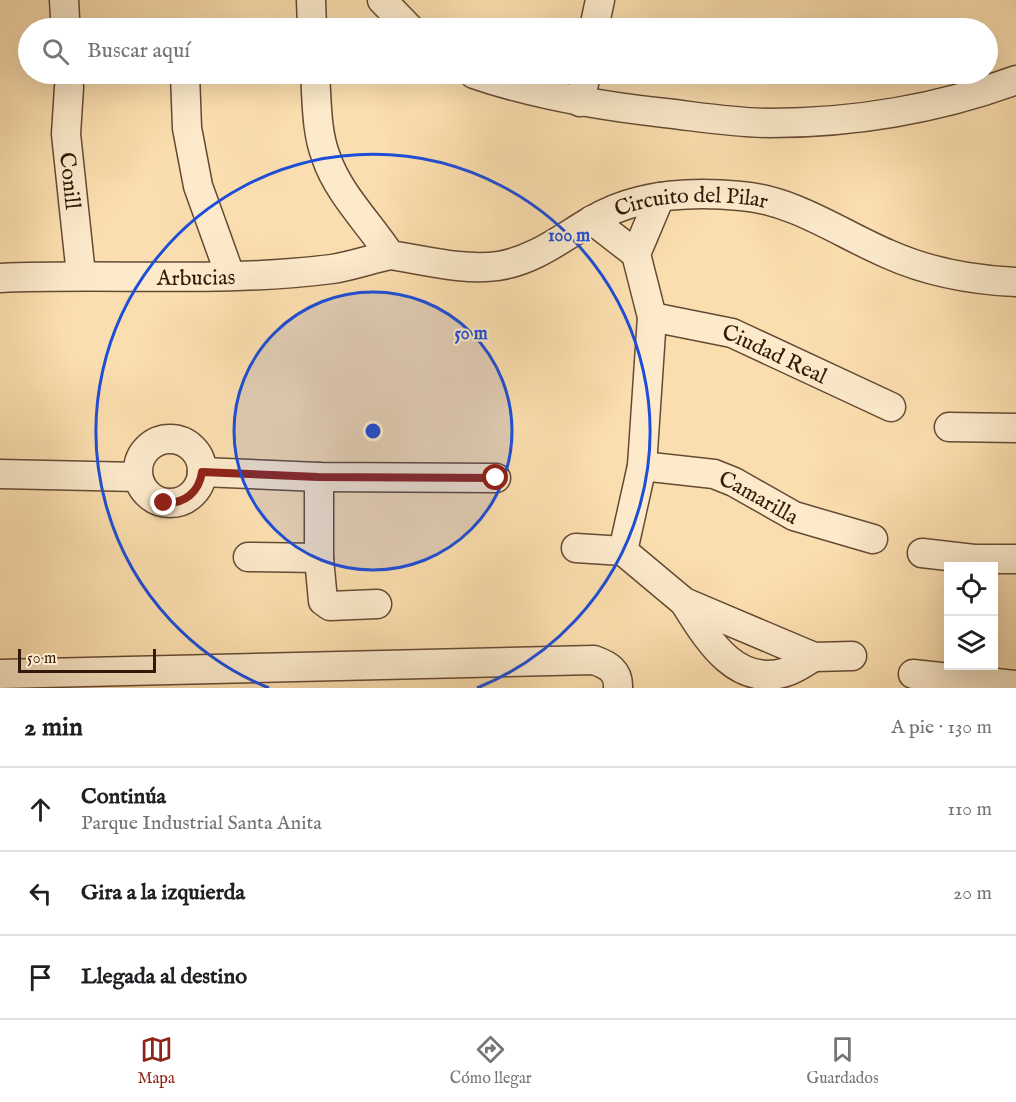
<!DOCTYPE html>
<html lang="es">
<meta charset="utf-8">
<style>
:root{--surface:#fff;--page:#f2f2f2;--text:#202124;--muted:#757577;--line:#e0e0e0;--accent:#8f2418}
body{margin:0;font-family:"IM FELL English",serif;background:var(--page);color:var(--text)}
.controls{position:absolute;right:18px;bottom:18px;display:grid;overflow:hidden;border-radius:0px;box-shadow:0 6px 24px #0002}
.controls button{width:54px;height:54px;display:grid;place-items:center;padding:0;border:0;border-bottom:2px solid var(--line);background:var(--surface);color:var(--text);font:30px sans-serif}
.scale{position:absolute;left:18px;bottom:15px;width:138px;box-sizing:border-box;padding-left:6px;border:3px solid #33190a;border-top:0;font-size:16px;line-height:21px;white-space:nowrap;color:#33190a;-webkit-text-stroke:4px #fceacb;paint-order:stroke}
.stop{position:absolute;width:18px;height:18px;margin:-14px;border:4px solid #8f2418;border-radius:50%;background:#fff}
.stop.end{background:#8f2418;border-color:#fff;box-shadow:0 2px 6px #0008}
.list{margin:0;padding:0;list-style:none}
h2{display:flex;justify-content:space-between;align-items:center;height:78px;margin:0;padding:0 24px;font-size:26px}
h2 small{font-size:20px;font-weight:400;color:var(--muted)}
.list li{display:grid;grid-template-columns:39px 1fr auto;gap:18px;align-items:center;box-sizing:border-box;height:84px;padding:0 24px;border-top:2px solid var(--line)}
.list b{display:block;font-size:22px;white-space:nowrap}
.list p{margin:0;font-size:20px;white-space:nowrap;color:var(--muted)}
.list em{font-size:20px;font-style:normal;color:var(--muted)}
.icon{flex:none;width:33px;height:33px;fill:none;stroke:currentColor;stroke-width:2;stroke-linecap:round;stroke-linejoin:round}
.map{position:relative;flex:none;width:1016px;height:688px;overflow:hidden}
.search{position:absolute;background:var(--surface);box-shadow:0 6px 24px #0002;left:18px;right:18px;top:18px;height:66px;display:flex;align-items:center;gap:15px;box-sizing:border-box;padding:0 21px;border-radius:33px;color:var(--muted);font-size:22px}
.sheet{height:330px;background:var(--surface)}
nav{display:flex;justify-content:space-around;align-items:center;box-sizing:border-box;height:84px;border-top:2px solid var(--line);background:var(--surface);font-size:16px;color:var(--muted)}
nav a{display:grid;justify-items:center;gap:3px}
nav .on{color:var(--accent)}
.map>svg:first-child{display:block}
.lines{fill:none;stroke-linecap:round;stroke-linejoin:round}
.minor-casing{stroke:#654a33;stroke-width:31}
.minor{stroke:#fceacb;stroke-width:28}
.route{stroke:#8f2418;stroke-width:8}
.ring{fill:none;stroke:#1d4ed8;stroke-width:3}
.labels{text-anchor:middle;stroke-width:4.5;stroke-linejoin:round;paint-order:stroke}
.street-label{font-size:22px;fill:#33190a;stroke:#fceacb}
.centre{fill:#1d4ed8;stroke:#fceacb;stroke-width:3}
.ring-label{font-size:18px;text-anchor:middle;font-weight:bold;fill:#1d4ed8;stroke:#fceacb;stroke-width:4.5;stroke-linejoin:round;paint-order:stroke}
</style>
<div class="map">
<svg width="1016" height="688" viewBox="0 0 1016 688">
<rect width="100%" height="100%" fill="#fbdeaf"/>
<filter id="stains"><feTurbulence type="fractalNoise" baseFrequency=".00333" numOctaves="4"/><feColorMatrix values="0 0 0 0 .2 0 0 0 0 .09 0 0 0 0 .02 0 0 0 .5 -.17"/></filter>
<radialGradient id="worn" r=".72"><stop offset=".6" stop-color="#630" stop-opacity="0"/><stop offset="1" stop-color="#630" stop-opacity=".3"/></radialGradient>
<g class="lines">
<g class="minor-casing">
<g id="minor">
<path d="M64,0L65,18"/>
<path d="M311,0L312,28"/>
<path d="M382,0L409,28"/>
<path d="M594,28L600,0"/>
<path d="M185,74L187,128L198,186L230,275"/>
<path id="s1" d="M315,74C317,101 316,131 326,157C338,193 369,223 390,255C424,260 464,271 498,266C535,260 560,239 591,221C635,194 691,191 741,196C794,200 841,234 888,254C928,272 972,280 1016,282"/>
<path d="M474,74C535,95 600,106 665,113C700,117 735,123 770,123C852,123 938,109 1016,80"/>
<path id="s2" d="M69,87L66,134L81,275"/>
<path d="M580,102L586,74"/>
<path d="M592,220L636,254"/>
<path id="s3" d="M0,278C110,273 223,283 332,269C352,266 371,259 390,255"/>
<path id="s4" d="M652,317L732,333L891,407"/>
<path d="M949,427L1016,428"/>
<circle cx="170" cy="471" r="32"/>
<path id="s5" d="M642,466L714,474L734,482L794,516L873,539"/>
<path d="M202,472L319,477L496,478"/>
<path d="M0,474L138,477"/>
<path d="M319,477V558L323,601L330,606L377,604"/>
<path d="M576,548L623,551L684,602L814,657L852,656"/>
<path d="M623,551L642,466L652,317L636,254L660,197"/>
<path d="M922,553L974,559H1016"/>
<path d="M248,557L319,558"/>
<path d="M684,602C707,638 735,688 786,672C796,669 805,662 814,657"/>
<path d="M0,674L594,660C608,665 619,671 618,688"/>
<path d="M913,674L1016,685"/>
</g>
</g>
<use href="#minor" class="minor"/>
</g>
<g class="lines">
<path class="route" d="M164,503C185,504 199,492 202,472L318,477L496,478"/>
</g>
<circle cx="373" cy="431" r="139" fill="#1d4ed8" fill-opacity=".12"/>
<g class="ring">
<circle cx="373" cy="431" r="139"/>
<path d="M269 688A277 277 0 1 1 477 688"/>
</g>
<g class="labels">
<g class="street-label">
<text dy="8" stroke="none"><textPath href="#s2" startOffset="94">Conill</textPath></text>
<text dy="8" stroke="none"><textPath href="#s1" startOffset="519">Circuito del Pilar</textPath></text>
<text dy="8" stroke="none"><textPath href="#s3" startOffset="196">Arbucias</textPath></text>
<text dy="8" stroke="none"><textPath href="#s4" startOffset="129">Ciudad Real</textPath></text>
<text dy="8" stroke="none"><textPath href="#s5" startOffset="123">Camarilla</textPath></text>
</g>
</g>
<circle cx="373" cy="431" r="9" class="centre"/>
<g class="ring-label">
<text x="569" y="241">100 m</text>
<text x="471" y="339">50 m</text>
</g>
<rect width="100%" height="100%" filter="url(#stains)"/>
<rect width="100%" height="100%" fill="url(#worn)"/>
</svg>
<div class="controls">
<button><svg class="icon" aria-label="locate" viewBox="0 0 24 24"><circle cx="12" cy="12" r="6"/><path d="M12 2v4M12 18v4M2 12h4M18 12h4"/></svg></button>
<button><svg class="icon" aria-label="layers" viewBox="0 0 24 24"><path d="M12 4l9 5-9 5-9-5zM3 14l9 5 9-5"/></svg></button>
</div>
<div class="scale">50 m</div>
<div class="stop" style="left:496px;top:478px"></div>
<div class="stop end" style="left:164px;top:503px"></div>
<div class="search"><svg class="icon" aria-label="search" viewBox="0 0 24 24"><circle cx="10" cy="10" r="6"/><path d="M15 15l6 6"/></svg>Buscar aquí</div>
</div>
<section class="sheet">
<h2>2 min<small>A pie · 130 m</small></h2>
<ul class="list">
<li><svg class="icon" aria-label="ahead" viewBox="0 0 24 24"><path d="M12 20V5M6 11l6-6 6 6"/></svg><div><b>Continúa</b><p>Parque Industrial Santa Anita</p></div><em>110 m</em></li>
<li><svg class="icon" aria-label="left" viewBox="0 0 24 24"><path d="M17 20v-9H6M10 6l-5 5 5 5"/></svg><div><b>Gira a la izquierda</b></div><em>20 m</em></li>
<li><svg class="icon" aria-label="arrive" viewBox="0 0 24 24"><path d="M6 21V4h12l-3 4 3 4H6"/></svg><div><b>Llegada al destino</b></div></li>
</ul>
</section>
<nav>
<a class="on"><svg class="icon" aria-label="map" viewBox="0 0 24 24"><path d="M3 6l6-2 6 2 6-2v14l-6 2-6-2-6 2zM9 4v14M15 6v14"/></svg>Mapa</a>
<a><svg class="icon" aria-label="directions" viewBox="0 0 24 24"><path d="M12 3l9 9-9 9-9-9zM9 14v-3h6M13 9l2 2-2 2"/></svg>Cómo llegar</a>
<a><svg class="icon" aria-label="saved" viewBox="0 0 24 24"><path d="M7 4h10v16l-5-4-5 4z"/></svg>Guardados</a>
</nav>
